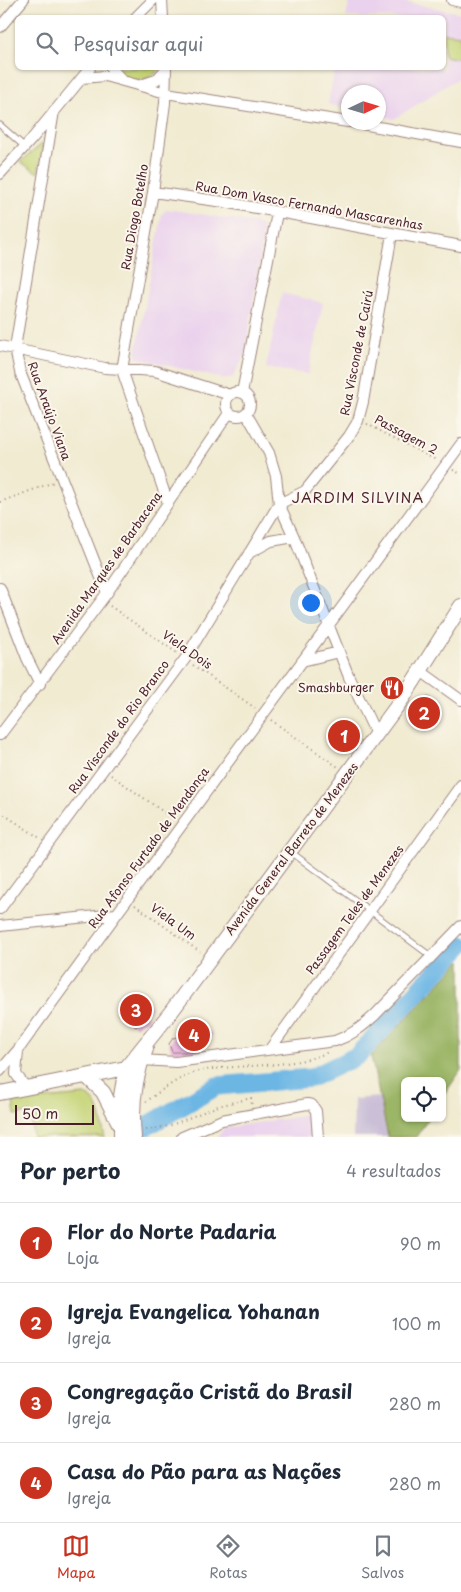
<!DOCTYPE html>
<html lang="pt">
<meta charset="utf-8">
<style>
:root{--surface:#fff;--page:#f6f6f7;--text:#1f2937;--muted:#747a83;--line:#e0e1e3;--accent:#c8321e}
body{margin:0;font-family:"Playpen Sans",sans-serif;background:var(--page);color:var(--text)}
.controls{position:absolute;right:15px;bottom:15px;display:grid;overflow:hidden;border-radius:8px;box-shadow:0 1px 4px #0004}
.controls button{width:45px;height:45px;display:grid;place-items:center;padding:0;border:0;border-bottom:1px solid var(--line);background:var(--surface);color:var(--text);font:25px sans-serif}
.compass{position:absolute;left:341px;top:85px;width:45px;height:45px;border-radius:50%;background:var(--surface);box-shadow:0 1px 4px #0004;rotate:86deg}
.scale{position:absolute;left:15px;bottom:12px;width:79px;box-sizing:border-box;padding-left:5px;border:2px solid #4a1f2b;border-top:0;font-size:14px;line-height:18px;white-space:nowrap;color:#4a1f2b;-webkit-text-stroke:4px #fbf7ec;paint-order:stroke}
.you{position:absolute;left:310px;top:602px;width:18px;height:18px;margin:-12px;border:4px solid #fff;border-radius:50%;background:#1a73e8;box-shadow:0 0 0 8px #1a73e833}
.badge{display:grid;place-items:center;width:32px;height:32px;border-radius:50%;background:var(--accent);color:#fff;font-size:16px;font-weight:700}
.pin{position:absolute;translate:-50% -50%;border:2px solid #fff;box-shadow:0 1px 5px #0006}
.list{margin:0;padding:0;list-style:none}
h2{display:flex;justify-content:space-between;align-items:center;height:65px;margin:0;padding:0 20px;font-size:21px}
h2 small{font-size:16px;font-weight:400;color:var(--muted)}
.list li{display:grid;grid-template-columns:32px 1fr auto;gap:15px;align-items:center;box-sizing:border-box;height:80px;padding:0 20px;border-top:1px solid var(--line)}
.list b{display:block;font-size:19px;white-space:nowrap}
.list p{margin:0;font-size:16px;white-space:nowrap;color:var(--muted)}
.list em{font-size:16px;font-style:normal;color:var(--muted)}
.icon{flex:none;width:28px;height:28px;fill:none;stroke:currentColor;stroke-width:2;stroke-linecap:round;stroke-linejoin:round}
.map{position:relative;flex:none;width:461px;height:1137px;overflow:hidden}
.search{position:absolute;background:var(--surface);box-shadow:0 1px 4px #0004;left:15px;right:15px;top:15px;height:55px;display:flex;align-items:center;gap:12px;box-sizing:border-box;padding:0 18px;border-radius:8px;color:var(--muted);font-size:19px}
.sheet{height:385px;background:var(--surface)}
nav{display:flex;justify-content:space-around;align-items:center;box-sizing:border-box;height:70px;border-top:1px solid var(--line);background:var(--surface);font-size:14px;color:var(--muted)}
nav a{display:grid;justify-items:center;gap:2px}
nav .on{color:var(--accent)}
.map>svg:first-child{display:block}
.built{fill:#ead1ed}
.industrial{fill:#cabfd7}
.green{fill:#c5d476;stroke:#887a50}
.forest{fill:#9cb667;stroke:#736a49}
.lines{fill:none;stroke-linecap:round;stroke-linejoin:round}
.river{stroke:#6cb6e4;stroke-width:19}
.building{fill:#e4a4d8}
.lane-casing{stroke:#9e857e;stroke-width:7}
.street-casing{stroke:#9e857e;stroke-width:12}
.secondary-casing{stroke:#9e857e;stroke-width:16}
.path{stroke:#9e857e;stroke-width:2;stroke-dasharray:1 4;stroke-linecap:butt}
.lane{stroke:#fff;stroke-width:5}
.street{stroke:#fff;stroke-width:10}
.secondary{stroke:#fff;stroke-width:14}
.labels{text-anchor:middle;stroke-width:4;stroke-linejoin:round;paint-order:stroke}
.street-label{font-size:12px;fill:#4a1f2b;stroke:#fbf7ec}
.poi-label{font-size:12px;fill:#4a1f2b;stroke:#fbf7ec;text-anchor:end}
.neighbourhood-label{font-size:14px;letter-spacing:1px;fill:#4a1f2b;stroke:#fbf7ec}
</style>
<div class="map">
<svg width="461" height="1137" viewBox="0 0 461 1137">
<rect width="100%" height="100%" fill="#fbf7ec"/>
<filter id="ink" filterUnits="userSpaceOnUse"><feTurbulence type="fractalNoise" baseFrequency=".02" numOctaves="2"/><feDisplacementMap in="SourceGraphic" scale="10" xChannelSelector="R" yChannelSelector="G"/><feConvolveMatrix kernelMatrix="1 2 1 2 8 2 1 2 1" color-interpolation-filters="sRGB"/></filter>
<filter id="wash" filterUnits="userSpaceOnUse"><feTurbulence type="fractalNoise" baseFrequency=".0096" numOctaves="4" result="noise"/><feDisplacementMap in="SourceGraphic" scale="20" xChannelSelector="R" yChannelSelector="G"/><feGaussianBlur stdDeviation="1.12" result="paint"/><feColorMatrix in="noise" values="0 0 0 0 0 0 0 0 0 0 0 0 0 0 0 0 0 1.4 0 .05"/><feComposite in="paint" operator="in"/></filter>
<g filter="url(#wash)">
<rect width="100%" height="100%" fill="#f1ebd2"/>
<path class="built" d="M350,0H394L461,13V76L394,119L379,115L378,92H348V109L328,104L335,68H444V18L346,17Z
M167,209L256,223L262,226L264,232L245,355L233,377L224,379L137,358L136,353L162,214Z
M282,293L323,303L308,374L266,368Z
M309,1115L312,1137H218L224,1128Z"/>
<path class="industrial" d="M379,1097L387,1137H353L354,1099Z"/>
<path class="green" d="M444,33L461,35V59L444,56Z
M115,68H161C147,84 129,84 115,68Z
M44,142L38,173L20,162Z
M84,1095C101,1099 101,1123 105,1137H33L30,1113L15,1115L13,1102Z"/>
<path class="forest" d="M461,960V1070L442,1098V1081H405V1118H429L416,1137H388L371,1056Z"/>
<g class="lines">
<path class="river" d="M147,1126L217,1086L311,1078L357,1056L461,945"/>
</g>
<g id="blocks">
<path class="building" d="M427,696L438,704L428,717L417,709Z
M134,994L152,1007L147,1013L148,1018L145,1022H141L136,1027L119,1014Z
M191,1021L213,1034L196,1052H172L169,1044L173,1038L177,1037L181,1029Z"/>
</g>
</g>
<g filter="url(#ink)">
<use href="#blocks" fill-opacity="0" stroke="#9e857e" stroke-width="1"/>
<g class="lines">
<g class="lane-casing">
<path id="lane" d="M0,125L25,147
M291,852L432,957"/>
</g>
<g class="street-casing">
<path id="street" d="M162,0L163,18
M452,0L461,2
M135,18L153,0
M0,27L23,0
M111,68L122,80
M166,68L165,103L153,192L122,370L168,503
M82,78L105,76L166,93L348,122
M141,85L156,80L166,69
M54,111L15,348L20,372L107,593
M351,122L461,142
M0,174L31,140L90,68
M153,192L224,202L461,246
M0,346L105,368L155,371L230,395
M226 404a12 12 0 1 1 24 0a12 12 0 1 1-24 0Z
M242,393L277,213
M246,413L269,453L276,476L279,504L294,537L349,677L376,734
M249,553L271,541L294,537
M0,588L27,658L40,684
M302,661L339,652
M422,672L461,700
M0,735L107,593L229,413
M0,909L185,659L279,504L305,491L349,436L358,421L363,402L392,234
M0,926L116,914
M270,1049L461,785
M18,1051L16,1074L26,1088
M136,1063L141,1060L176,1062L335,1041C352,1035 362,1027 375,1015L461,926
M0,1071L18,1050C164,847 314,647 461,444
M182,1137L222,1120L307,1104L312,1105L316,1111L318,1137"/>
</g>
<g class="secondary-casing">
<path id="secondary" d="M87,1077L103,1092L119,1123
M0,1093L126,1068
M121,1137V1096L126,1068L171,1012L403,698L461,606
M134,1137C131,1106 134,1078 146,1049"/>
</g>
<path class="path" d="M367,424L436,460
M453,470L461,474
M0,502L54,482
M110,606L177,653
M193,665L255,708
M271,720L338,767
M111,775L175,820
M0,812L40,838
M135,905L200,952
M146,1102C162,1089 185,1073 206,1070C242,1064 296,1068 328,1052
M146,1130L169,1126L218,1106L251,1098L252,1105"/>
<use href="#lane" class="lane"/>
<use href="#street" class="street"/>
<use href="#secondary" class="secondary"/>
</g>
</g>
<defs>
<g id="restaurant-disc" transform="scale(1.25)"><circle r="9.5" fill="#c8321e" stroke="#fbf7ec"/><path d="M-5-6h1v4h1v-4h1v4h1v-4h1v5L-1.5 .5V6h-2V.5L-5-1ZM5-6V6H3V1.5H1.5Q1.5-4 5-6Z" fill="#fff"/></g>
</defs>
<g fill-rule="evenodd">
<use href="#restaurant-disc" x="392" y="688"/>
</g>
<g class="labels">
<g class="street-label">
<text transform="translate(309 206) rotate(10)" y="4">Rua Dom Vasco Fernando Mascarenhas</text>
<text transform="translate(135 217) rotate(-80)" y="4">Rua Diogo Botelho</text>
<text transform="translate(357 353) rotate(-79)" y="4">Rua Visconde de Cairú</text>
<text transform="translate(49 411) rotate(70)" y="4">Rua Araújo Viana</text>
<text transform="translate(406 435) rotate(28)" y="4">Passagem 2</text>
<text transform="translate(107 568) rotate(-55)" y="4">Avenida Marques de Barbacena</text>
<text transform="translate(187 650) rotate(35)" y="4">Viela Dois</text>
<text transform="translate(119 727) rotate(-54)" y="4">Rua Visconde do Rio Branco</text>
<text transform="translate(149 848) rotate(-54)" y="4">Rua Afonso Furtado de Mendonça</text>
<text transform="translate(292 849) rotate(-53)" y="4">Avenida General Barreto de Menezes</text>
<text transform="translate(355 910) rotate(-54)" y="4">Passagem Teles de Menezes</text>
<text transform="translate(173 922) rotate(36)" y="4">Viela Um</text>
</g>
<g class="poi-label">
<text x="374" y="692">Smashburger</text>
</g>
<g class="neighbourhood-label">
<text x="358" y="503">JARDIM SILVINA</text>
</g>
</g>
</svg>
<div class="controls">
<button><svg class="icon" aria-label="locate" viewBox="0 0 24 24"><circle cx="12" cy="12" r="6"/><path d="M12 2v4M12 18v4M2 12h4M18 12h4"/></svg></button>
</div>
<svg class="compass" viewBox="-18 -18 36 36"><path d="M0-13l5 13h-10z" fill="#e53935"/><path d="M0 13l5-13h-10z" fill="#747a83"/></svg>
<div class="scale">50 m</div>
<div class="you"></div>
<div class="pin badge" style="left:344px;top:736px">1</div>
<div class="pin badge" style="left:424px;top:713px">2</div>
<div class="pin badge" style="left:136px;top:1010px">3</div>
<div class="pin badge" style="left:194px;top:1035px">4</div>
<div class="search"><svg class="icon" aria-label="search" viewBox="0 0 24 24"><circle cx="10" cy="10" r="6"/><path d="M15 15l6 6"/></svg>Pesquisar aqui</div>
</div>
<section class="sheet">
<h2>Por perto<small>4 resultados</small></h2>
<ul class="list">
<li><span class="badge">1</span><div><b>Flor do Norte Padaria</b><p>Loja</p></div><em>90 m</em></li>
<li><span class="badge">2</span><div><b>Igreja Evangelica Yohanan</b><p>Igreja</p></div><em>100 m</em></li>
<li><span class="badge">3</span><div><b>Congregação Cristã do Brasil</b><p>Igreja</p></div><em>280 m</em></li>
<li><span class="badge">4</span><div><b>Casa do Pão para as Nações</b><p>Igreja</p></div><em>280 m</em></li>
</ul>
</section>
<nav>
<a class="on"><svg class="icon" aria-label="map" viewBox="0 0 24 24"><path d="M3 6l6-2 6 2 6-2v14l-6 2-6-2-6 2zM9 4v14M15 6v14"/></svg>Mapa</a>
<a><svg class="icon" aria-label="directions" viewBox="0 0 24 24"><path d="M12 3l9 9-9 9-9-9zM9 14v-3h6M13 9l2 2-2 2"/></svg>Rotas</a>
<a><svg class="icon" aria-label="saved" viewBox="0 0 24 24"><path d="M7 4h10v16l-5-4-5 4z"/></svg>Salvos</a>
</nav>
